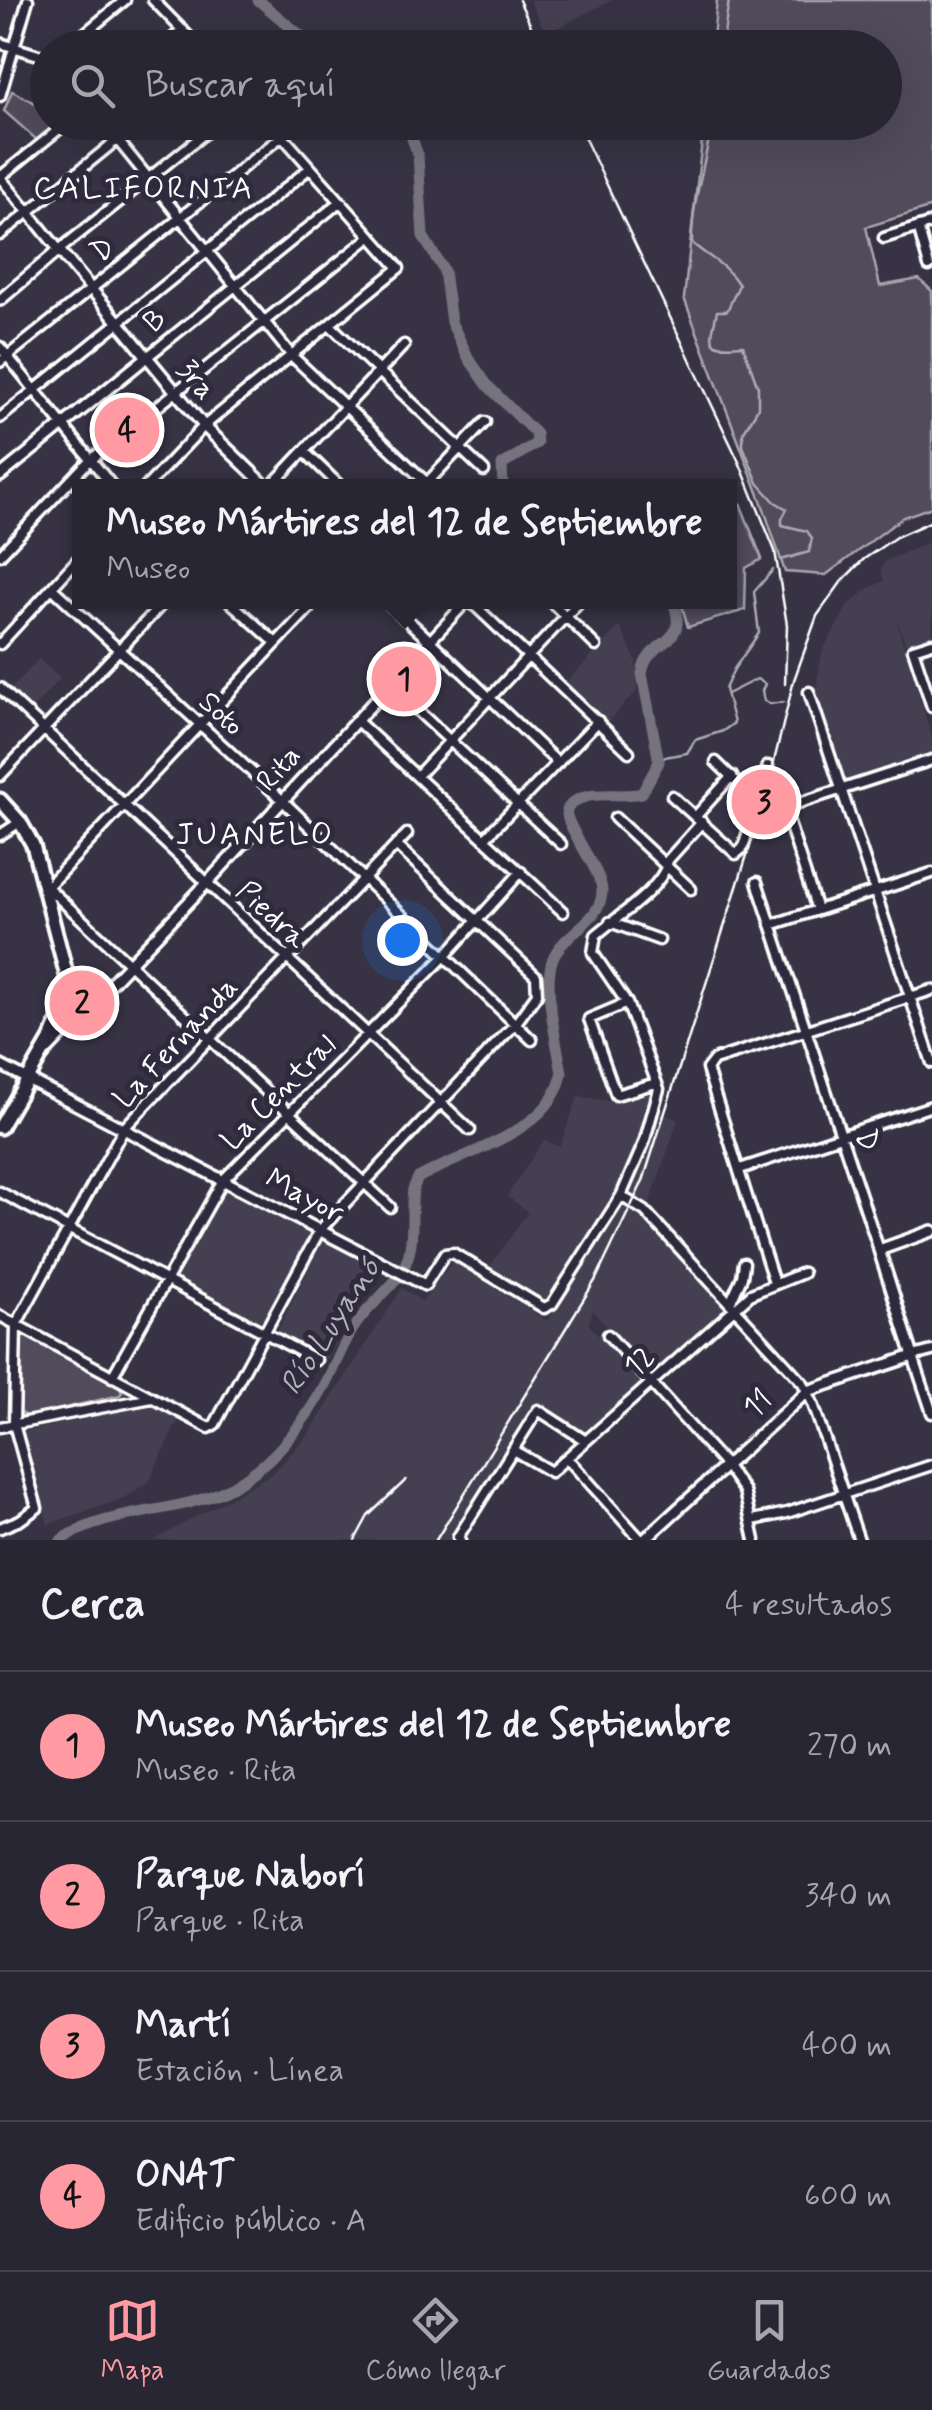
<!DOCTYPE html>
<html lang="es">
<meta charset="utf-8">
<style>
:root{--surface:#292634;--page:#353240;--text:#f1f3f6;--muted:#a5a5ac;--line:#45434f;--accent:#ff9aa2}
body{margin:0;font-family:Mynerve,sans-serif;background:var(--page);color:var(--text)}
.you{position:absolute;left:402px;top:940px;width:35px;height:35px;margin:-25px;border:8px solid #fff;border-radius:50%;background:#1a73e8;box-shadow:0 0 0 15px #1a73e833}
.badge{display:grid;place-items:center;width:65px;height:65px;border-radius:50%;background:var(--accent);color:#111;font-size:32px;font-weight:700}
.pin{position:absolute;translate:-50% -50%;border:5px solid #fff;box-shadow:0 2px 10px #0006}
.popup{position:absolute;left:72px;top:479px;width:665px;height:130px;box-sizing:border-box;display:grid;place-content:center;border-radius:0px;background:var(--surface);filter:drop-shadow(0 2px 8px #0005);font-size:32px;white-space:nowrap;color:var(--muted)}
.popup b{font-size:38px;color:var(--text)}
.popup::after{content:'';position:absolute;left:50%;top:100%;margin-left:-20px;border:20px solid transparent;border-top-color:var(--surface)}
.list{margin:0;padding:0;list-style:none}
h2{display:flex;justify-content:space-between;align-items:center;height:130px;margin:0;padding:0 40px;font-size:42px}
h2 small{font-size:32px;font-weight:400;color:var(--muted)}
.list li{display:grid;grid-template-columns:65px 1fr auto;gap:30px;align-items:center;box-sizing:border-box;height:150px;padding:0 40px;border-top:2px solid var(--line)}
.list b{display:block;font-size:38px;white-space:nowrap}
.list p{margin:0;font-size:32px;white-space:nowrap;color:var(--muted)}
.list em{font-size:32px;font-style:normal;color:var(--muted)}
.icon{flex:none;width:55px;height:55px;fill:none;stroke:currentColor;stroke-width:2;stroke-linecap:round;stroke-linejoin:round}
.map{position:relative;flex:none;width:932px;height:1540px;overflow:hidden}
.search{position:absolute;background:var(--surface);box-shadow:0 10px 40px #0002;left:30px;right:30px;top:30px;height:110px;display:flex;align-items:center;gap:25px;box-sizing:border-box;padding:0 35px;border-radius:55px;color:var(--muted);font-size:38px}
.sheet{height:730px;background:var(--surface)}
nav{display:flex;justify-content:space-around;align-items:center;box-sizing:border-box;height:140px;border-top:2px solid var(--line);background:var(--surface);font-size:28px;color:var(--muted)}
nav a{display:grid;justify-items:center;gap:5px}
nav .on{color:var(--accent)}
.map>svg:first-child{display:block}
.built{fill:#444051}
.green{fill:#514c5c;stroke:#a8a6ae;stroke-width:2.5}
.lines{fill:none;stroke-linecap:round;stroke-linejoin:round}
.stream{stroke:#adabb2;stroke-width:2.5}
.river{stroke:#76737f;stroke-width:11}
.minor-casing{stroke:#fff;stroke-width:15}
.tertiary-casing{stroke:#fff;stroke-width:16}
.primary-casing{stroke:#fff;stroke-width:19}
.minor{stroke:#2f2a3d;stroke-width:8}
.tertiary{stroke:#2f2a3d;stroke-width:9}
.primary{stroke:#2f2a3d;stroke-width:11}
.rail{stroke:#fff;stroke-width:2.5}
.labels{text-anchor:middle;stroke-width:10;stroke-linejoin:round;paint-order:stroke}
.street-label{font-size:30px;fill:#fff;stroke:#2f2a3d}
.neighbourhood-label{font-size:32px;letter-spacing:2.5px;fill:#fff;stroke:#2f2a3d}
.water-label{font-size:32px;font-style:italic;fill:#b4b2b9;stroke:#2f2a3d}
</style>
<div class="map">
<svg width="932" height="1540" viewBox="0 0 932 1540">
<rect width="100%" height="100%" fill="#373345"/>
<filter id="ink" filterUnits="userSpaceOnUse"><feTurbulence type="fractalNoise" baseFrequency=".01" numOctaves="2"/><feDisplacementMap in="SourceGraphic" scale="20" xChannelSelector="R" yChannelSelector="G"/><feConvolveMatrix kernelMatrix="1 2 1 2 8 2 1 2 1" color-interpolation-filters="sRGB"/></filter>
<g filter="url(#ink)">
<path class="built" d="M530,0H612L546,34Z
M932,541V636L906,644L895,617L932,738V755L846,780L816,688L822,653L847,607L867,589L884,581L881,571L885,561Z
M620,626L636,661L637,691L606,723L565,684Z
M39,659L60,679L29,712L8,693Z
M654,1092L623,1179L546,1300L490,1266L528,1212L507,1196L544,1140L560,1147L578,1096L613,1102Z
M659,1112L678,1120L645,1217L730,1309L652,1378L593,1311L588,1324L646,1385L587,1434L537,1405L450,1540H155L272,1474L309,1434L402,1288L422,1302L453,1261L547,1321L622,1201L643,1156Z
M223,1190L313,1236L265,1326L176,1280Z
M324,1239L379,1272L326,1359L277,1332Z
M152,1405L178,1420L149,1481L125,1498L48,1524L23,1432Z"/>
<path class="green" d="M717,0H932V207L866,227L880,286L919,279L932,291V507L903,517L826,575L785,572L762,503L684,298L704,123L884,122V48L712,47Z
M47,90L48,122L63,123L38,141L4,111L12,91L41,106Z
M738,498L762,559L746,568L745,610L688,627L681,602H729V501Z
M22,1333L119,1386L122,1392L120,1395L27,1417L18,1410V1335Z"/>
<g class="lines">
<path class="stream" d="M722,48L729,0
M712,122C706,163 691,203 692,243C710,259 726,264 739,285L727,311H717C710,344 705,348 743,345L758,387V408L743,433V446L758,483L775,502L787,509L782,519V525L807,531L812,538L809,552L781,560
M727,694L757,679L765,684L762,691L764,701L770,704L784,702
M659,762L665,757L687,753L695,740L723,731L734,723L725,689L734,669L759,633L754,592L773,570"/>
<path class="river" d="M258,0L300,35L322,48
M406,122L418,155L423,236L444,271L451,322L469,359L488,386L536,434L537,443L502,465L503,487
M61,1540C108,1509 169,1515 221,1492C268,1471 306,1423 329,1377C338,1359 345,1339 357,1323C372,1301 400,1284 408,1257C415,1235 410,1211 413,1189L418,1178C463,1152 553,1132 562,1073C557,1043 542,985 553,958C564,932 602,921 602,891C602,869 559,820 568,808C582,787 621,799 642,793L659,762L642,674C647,637 691,648 673,602"/>
<g class="minor-casing">
<path id="minor" d="M153,0L200,48
M0,43L48,58
M67,48L125,0
M161,48L183,30
M0,96L28,0
M103,122L292,356L431,487
M0,177L59,250L219,122
M0,177L68,122
M918,227L929,266
M0,235L139,122
M884,238L932,223
M330,325L484,471
M0,347L113,487
M147,357L340,202
M0,362L282,136
M0,418L310,168
M304,451L341,487
M146,487L204,426L399,268L270,122
M270,487L404,345
M423,487L485,422
M0,555L87,463L370,237
M52,588L282,800L532,1040
M230,602L276,643
M315,602L47,887L390,1207
M466,602L430,641L558,763
M471,602L629,752
M551,602L596,646
M932,643L913,649L932,707
M0,644L79,558
M390,685L561,844
M0,688L470,1130
M809,692L932,1063
M356,720L563,912
M716,762L757,802
M0,776L164,602
M417,776L579,602
M672,796L736,854L743,848L768,766
M696,816L732,776
M615,818L691,889
M0,835L20,822
M484,839L598,721
M757,882L879,1250
M817,910L784,808L932,760
M610,922L659,940
M771,925L932,873
M627,1003L589,1019L616,1095L656,1083
M0,1065L27,1079
M740,1169L932,1106
M0,1192L316,1360
M621,1196L645,1211L803,1383L813,1404L859,1540
M774,1283L707,1069L714,1060L932,990
M425,1285L445,1254L453,1253L544,1308L552,1304L621,1196L644,1143L659,1089L627,1003L593,953L596,935C616,917 664,888 668,860L702,822
M730,1303L742,1277L744,1263
M0,1316L209,1428L215,1424L320,1230L516,1023L537,994L536,976L396,845
M608,1335L726,1466L744,1491L755,1540
M932,1351L913,1356L932,1413
M112,1377L223,1180L445,956L521,872
M0,1427L152,1398
M513,1450L551,1472L751,1294L803,1273
M567,1458L641,1540
M753,1520L787,1513L932,1465
M0,1528L20,1520L37,1508L14,1424L16,1325L124,1128L407,834
M460,1540L458,1537L538,1410L586,1441"/>
</g>
<g class="tertiary-casing">
<path id="tertiary" d="M0,300L59,250L204,426L267,487
M0,476L147,357
M48,1049L206,884L430,641L388,602
M27,1079L425,1285
M644,1540L808,1391L913,1356L879,1250L932,1231"/>
</g>
<g class="primary-casing">
<path id="primary" d="M0,800L20,822L33,845L68,980L62,1013L52,1037L0,1127"/>
</g>
<use href="#minor" class="minor"/>
<use href="#tertiary" class="tertiary"/>
<use href="#primary" class="primary"/>
<path class="rail" d="M519,0L541,48
M577,122L740,464L775,551L787,625L785,684
M355,1540L368,1516L406,1480
M436,1540L596,1279L643,1181L764,802L794,680L817,616L842,581L864,559L896,537L932,521"/>
</g>
</g>
<g class="labels">
<g class="street-label">
<text transform="translate(102 249) rotate(-39)" y="10">D</text>
<text transform="translate(154 320) rotate(-39)" y="10">B</text>
<text transform="translate(197 379) rotate(50)" y="10">3ra</text>
<text transform="translate(222 713) rotate(43)" y="10">Soto</text>
<text transform="translate(278 768) rotate(-48)" y="10">Rita</text>
<text transform="translate(272 914) rotate(43)" y="10">Piedra</text>
<text transform="translate(175 1042) rotate(-47)" y="10">La Fernanda</text>
<text transform="translate(278 1092) rotate(-45)" y="10">La Central</text>
<text transform="translate(868 1140) rotate(71)" y="10">D</text>
<text transform="translate(305 1195) rotate(28)" y="10">Mayor</text>
<text transform="translate(639 1361) rotate(-42)" y="10">12</text>
<text transform="translate(757 1403) rotate(-43)" y="10">11</text>
</g>
<g class="neighbourhood-label">
<text x="144" y="198">CALIFORNIA</text>
<text x="255" y="844">JUANELO</text>
</g>
<g class="water-label">
<text transform="translate(329 1326) rotate(-57)" y="11">Río Luyanó</text>
</g>
</g>
</svg>
<div class="you"></div>
<div class="pin badge" style="left:404px;top:679px">1</div>
<div class="popup"><b>Museo Mártires del 12 de Septiembre</b>Museo</div>
<div class="pin badge" style="left:82px;top:1003px">2</div>
<div class="pin badge" style="left:764px;top:802px">3</div>
<div class="pin badge" style="left:127px;top:430px">4</div>
<div class="search"><svg class="icon" aria-label="search" viewBox="0 0 24 24"><circle cx="10" cy="10" r="6"/><path d="M15 15l6 6"/></svg>Buscar aquí</div>
</div>
<section class="sheet">
<h2>Cerca<small>4 resultados</small></h2>
<ul class="list">
<li><span class="badge">1</span><div><b>Museo Mártires del 12 de Septiembre</b><p>Museo · Rita</p></div><em>270 m</em></li>
<li><span class="badge">2</span><div><b>Parque Naborí</b><p>Parque · Rita</p></div><em>340 m</em></li>
<li><span class="badge">3</span><div><b>Martí</b><p>Estación · Línea</p></div><em>400 m</em></li>
<li><span class="badge">4</span><div><b>ONAT</b><p>Edificio público · A</p></div><em>600 m</em></li>
</ul>
</section>
<nav>
<a class="on"><svg class="icon" aria-label="map" viewBox="0 0 24 24"><path d="M3 6l6-2 6 2 6-2v14l-6 2-6-2-6 2zM9 4v14M15 6v14"/></svg>Mapa</a>
<a><svg class="icon" aria-label="directions" viewBox="0 0 24 24"><path d="M12 3l9 9-9 9-9-9zM9 14v-3h6M13 9l2 2-2 2"/></svg>Cómo llegar</a>
<a><svg class="icon" aria-label="saved" viewBox="0 0 24 24"><path d="M7 4h10v16l-5-4-5 4z"/></svg>Guardados</a>
</nav>
